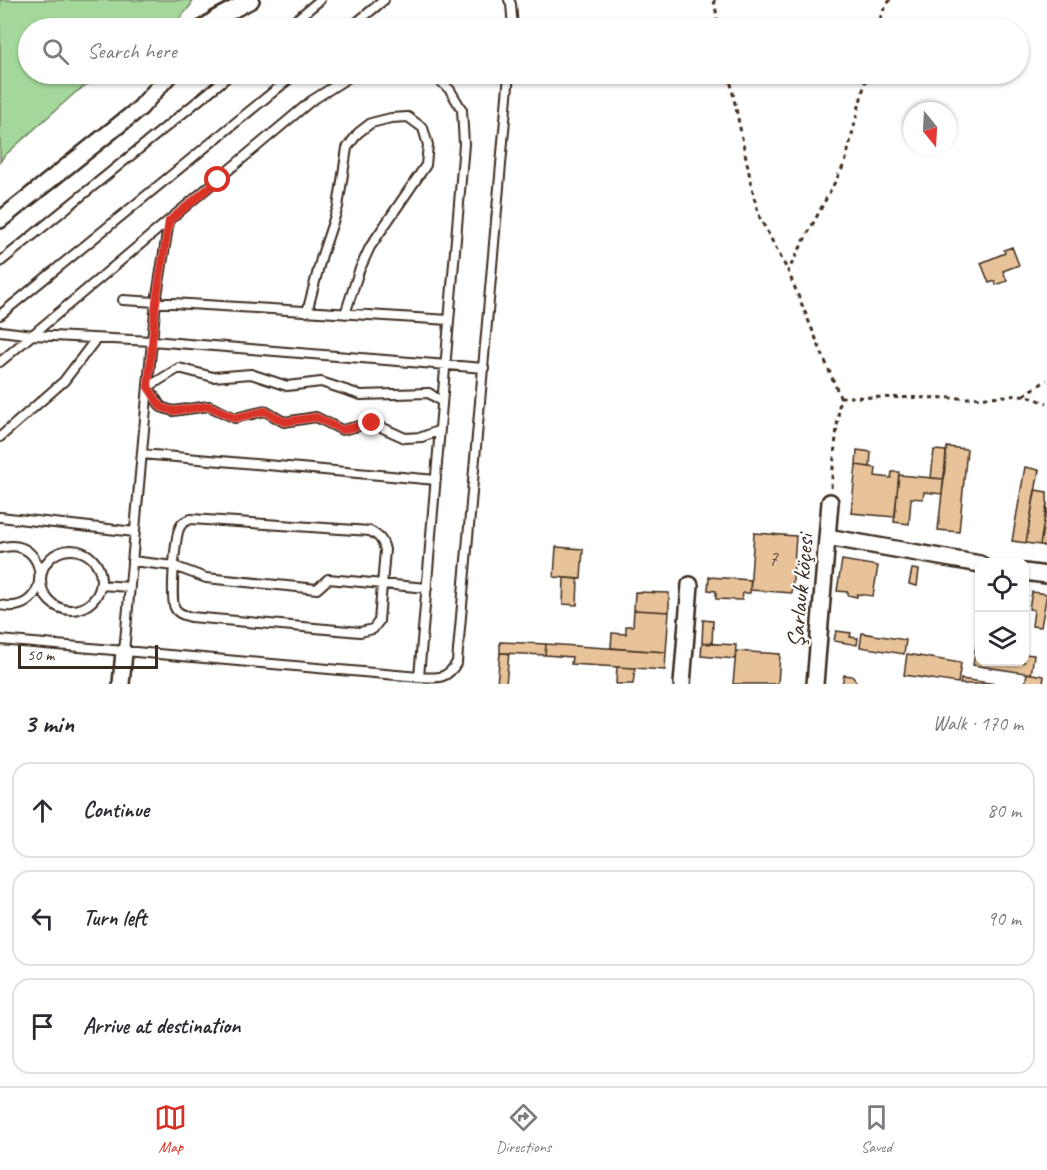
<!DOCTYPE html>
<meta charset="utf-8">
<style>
:root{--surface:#fff;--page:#f2f2f3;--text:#2b2b33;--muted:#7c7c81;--line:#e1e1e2;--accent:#d93025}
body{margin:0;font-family:Caveat,sans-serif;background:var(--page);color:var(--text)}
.controls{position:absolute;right:18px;bottom:18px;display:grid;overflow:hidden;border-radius:12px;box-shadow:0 2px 4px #0004}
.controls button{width:54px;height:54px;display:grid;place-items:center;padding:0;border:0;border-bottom:2px solid var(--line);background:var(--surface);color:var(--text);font:30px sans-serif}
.compass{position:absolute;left:903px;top:102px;width:54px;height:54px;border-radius:50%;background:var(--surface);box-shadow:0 2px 4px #0004;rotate:162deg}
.scale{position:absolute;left:18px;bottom:15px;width:140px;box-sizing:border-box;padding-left:6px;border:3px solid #3b2a1e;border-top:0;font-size:16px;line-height:21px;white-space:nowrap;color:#3b2a1e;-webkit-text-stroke:4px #fff;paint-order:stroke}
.stop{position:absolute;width:18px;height:18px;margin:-14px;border:4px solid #d93025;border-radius:50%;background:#fff}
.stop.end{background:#d93025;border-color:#fff;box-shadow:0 2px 6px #0008}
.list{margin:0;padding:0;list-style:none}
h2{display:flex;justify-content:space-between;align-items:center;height:78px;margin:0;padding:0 24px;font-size:26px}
h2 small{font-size:20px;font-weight:400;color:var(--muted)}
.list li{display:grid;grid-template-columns:39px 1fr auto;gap:18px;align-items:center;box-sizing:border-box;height:96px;margin:0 12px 12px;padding:0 12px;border:2px solid var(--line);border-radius:18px}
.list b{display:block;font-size:22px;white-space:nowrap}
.list em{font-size:20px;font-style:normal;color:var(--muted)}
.icon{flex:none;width:33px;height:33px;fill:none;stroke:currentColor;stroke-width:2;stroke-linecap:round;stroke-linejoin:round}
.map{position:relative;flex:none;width:1047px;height:684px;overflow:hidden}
.search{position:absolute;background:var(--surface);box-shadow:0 2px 4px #0004;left:18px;right:18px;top:18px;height:66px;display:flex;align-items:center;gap:15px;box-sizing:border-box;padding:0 21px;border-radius:33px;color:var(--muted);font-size:22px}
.sheet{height:402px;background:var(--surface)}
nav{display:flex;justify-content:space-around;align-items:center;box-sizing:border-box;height:84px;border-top:2px solid var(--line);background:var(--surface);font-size:16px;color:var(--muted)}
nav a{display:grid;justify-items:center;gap:3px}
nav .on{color:var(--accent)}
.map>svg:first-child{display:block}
.green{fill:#a4d89b;stroke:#70815c;stroke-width:1.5}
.building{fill:#e8c399;stroke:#3b2a1e;stroke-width:1.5}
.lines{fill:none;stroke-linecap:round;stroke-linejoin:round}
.lane-casing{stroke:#3b2a1e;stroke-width:12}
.street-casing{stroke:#3b2a1e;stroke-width:20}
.path{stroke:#3b2a1e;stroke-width:3;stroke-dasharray:4.5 4.5;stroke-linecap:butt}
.lane{stroke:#fff;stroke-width:8}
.street{stroke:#fff;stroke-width:15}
.route{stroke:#d93025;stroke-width:8}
.labels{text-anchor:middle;stroke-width:4.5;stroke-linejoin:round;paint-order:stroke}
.number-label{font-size:21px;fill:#66503d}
.street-label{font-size:24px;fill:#3b2a1e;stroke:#fff}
</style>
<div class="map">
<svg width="1047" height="684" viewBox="0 0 1047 684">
<rect width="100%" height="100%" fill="#fff"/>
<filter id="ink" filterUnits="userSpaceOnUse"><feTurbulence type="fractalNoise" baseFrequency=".0167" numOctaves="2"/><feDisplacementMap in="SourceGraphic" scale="12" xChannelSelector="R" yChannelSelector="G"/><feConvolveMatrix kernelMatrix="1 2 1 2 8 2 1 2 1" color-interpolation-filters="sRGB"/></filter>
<g filter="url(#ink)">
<path class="green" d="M0,0H192L191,5L172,28H28V74H104L76,92L3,157L0,162Z"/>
<path class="building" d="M1012,247L1019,265L1003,271L1007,281L996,285L995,281L989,283L981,263L1005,253L1004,250Z
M947,447L967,449L959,532L938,530Z
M857,450L871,452L870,467L856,465Z
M934,450L946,451L944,479L931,478Z
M856,465L876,468L875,476L891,478L892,472H899L895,517L851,513Z
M1025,467L1039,470L1026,543L1012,541Z
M899,475L944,479L942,494L924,492L923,499L911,498L909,524L894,522Z
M1035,490L1047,492V503L1040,545L1026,543Z
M1047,503V547L1040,545Z
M754,533L796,536L792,593L750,590Z
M556,547L583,549L581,579L554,577Z
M842,560L878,566L873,596L857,594V597L848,595V592L837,591Z
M912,569L919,570L917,586L909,584Z
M709,577L751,580L750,593H743L742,600L716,599V591L708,590Z
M564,578L578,579L577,605L563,604Z
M635,592L669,593V612L634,610Z
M1032,592L1047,594L1041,627L1032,626L1034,610L1029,609Z
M634,610L669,612L666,652L611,648L612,633L626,634V626H633Z
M703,620L713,621L712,644L702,643Z
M836,631L851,633L850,637L858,638L857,645L834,641Z
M862,633L906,640L904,654L860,647Z
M500,642L546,644L545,655L500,653Z
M702,643L736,645L735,659L701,656Z
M546,644L666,652L665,670L571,664L572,657L545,655Z
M976,646L980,647V662H1024V654L1034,655L1031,674L973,665Z
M736,651L780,654L778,684H733Z
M500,653H509L506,684H497Z
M907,654L961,663L958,683L904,675Z
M617,667L635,668L633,684H616Z
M1027,673L1044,676L1043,684H1025Z
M844,675L852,676L858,684H842Z
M961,679L997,684H960Z"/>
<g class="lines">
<g class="lane-casing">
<path id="lane" d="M509,0L511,4L513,28
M286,28L320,0
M350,28L384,0
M0,262L231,74
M123,300L449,320
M307,312L322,255L338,207L347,148L358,133L371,123L391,118L408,117L423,128L428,145L426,165L370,247L359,271L345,314
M0,315L295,74
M0,331L33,335L152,341L484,368
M0,362L311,101L354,74
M440,430L422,437L405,438L372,423L342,430L316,417L284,422L265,411L235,418L209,406L173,411L161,407L148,387L179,368L213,377L251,374L287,386L321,382L361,395L429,393L442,402
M0,437L64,381L96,339
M142,454L436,480
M0,517L135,532
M191,519L370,531C379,536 383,540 385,550L379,621L373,629L360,632L191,617C184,615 178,614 175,608C170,600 175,535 180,527C182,522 186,521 191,519Z
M0,548C51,533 54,617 0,605
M41 580a30 30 0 1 1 60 0a30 30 0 1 1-60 0Z
M132,561L174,566L206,578L317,589L328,579L427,588
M100,585L130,587
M0,640L419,677C437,678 447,680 457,662L509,74
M124,652L152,341L156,302L169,221
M419,677L464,144L462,110L450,90L433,74"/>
</g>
<g class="street-casing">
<path id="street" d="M203,28L217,18L251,0
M0,220L140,108L170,74
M827,537L980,564
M1024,572L1047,575
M121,684L124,652
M682,684L690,585
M815,684L830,502"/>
</g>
<path class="path" d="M714,0L719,28
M878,28L882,12L890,0
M729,74L754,197L760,218L788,271
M1024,395L1047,380
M840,397L968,398L1024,395L1047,403
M831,488L840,397L788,271L845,163L867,74"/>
<use href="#lane" class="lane"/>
<use href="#street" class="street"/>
</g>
</g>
<g class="lines" filter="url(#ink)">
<path class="route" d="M218,180L169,221L156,302L148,387L161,407L173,411L209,406L235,418L265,411L284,422L316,417L342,430L372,423"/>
</g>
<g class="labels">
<g class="number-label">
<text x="773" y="565">7</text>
</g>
<g class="street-label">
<text transform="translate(800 591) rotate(-85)" y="8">Şarlauk köçesi</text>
</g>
</g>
</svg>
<div class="controls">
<button><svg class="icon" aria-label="locate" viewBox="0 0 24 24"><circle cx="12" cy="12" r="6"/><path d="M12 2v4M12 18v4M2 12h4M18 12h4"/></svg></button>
<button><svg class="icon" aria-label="layers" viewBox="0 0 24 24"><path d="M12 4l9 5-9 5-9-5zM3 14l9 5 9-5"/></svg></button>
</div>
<svg class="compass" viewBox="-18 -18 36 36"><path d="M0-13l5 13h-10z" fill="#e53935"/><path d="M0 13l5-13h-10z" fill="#7c7c81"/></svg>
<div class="scale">50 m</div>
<div class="stop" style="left:218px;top:180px"></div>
<div class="stop end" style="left:372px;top:423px"></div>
<div class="search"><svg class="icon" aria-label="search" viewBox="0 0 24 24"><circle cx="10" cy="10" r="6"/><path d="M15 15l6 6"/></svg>Search here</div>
</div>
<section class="sheet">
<h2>3 min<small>Walk · 170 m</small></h2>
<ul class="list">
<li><svg class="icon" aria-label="ahead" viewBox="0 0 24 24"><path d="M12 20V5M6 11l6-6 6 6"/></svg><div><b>Continue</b></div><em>80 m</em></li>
<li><svg class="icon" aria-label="left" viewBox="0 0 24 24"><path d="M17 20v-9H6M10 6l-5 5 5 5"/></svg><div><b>Turn left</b></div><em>90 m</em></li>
<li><svg class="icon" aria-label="arrive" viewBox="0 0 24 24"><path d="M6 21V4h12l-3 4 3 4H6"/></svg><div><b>Arrive at destination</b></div></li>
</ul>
</section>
<nav>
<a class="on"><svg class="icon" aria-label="map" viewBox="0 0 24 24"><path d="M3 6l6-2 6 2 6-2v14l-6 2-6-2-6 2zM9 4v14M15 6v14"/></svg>Map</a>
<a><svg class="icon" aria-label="directions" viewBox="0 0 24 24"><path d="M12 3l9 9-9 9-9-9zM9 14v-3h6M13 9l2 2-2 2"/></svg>Directions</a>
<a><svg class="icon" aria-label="saved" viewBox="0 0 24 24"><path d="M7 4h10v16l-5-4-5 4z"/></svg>Saved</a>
</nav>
